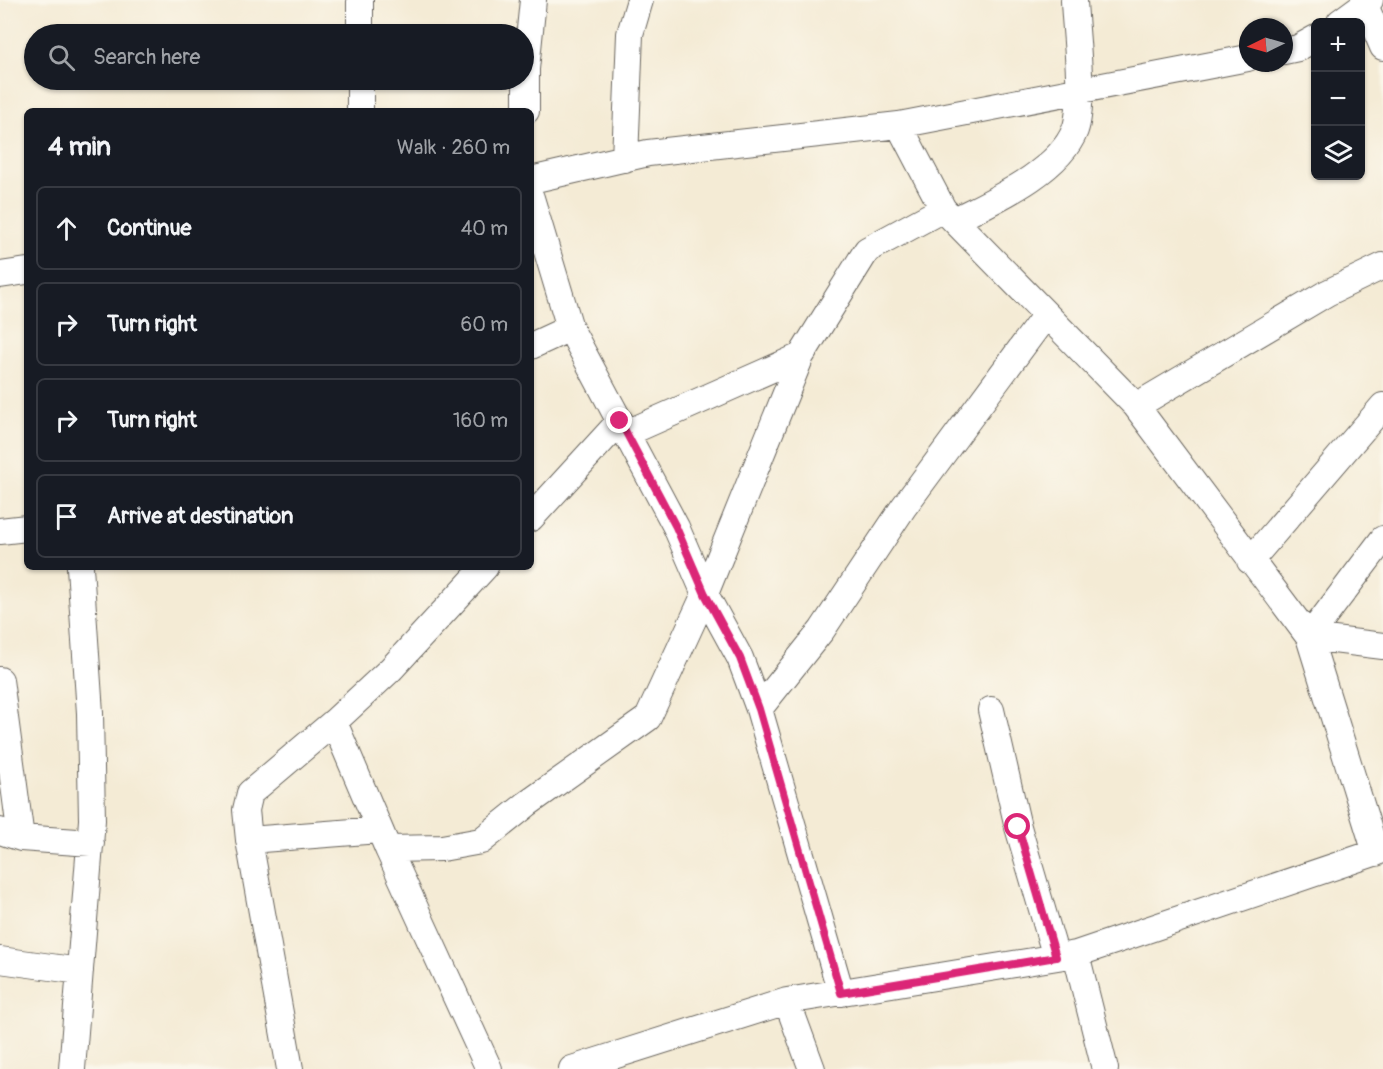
<!DOCTYPE html>
<meta charset="utf-8">
<style>
:root{--surface:#171b24;--page:#20242c;--text:#f1f3f6;--muted:#9ea1a6;--line:#363941}
body{margin:0;font-family:Pangolin,sans-serif;background:var(--page);color:var(--text)}
.controls{position:absolute;right:18px;top:18px;display:grid;overflow:hidden;border-radius:9px;box-shadow:0 2px 4px #0004}
.controls button{width:54px;height:54px;display:grid;place-items:center;padding:0;border:0;border-bottom:2px solid var(--line);background:var(--surface);color:var(--text);font:30px sans-serif}
.compass{position:absolute;left:1239px;top:18px;width:54px;height:54px;border-radius:50%;background:var(--surface);box-shadow:0 2px 4px #0004;rotate:265deg}
.stop{position:absolute;width:18px;height:18px;margin:-14px;border:4px solid #db2777;border-radius:50%;background:#fff}
.stop.end{background:#db2777;border-color:#fff;box-shadow:0 2px 6px #0008}
.list{margin:0;padding:0;list-style:none}
h2{display:flex;justify-content:space-between;align-items:center;height:78px;margin:0;padding:0 24px;font-size:26px}
h2 small{font-size:20px;font-weight:400;color:var(--muted)}
.list li{display:grid;grid-template-columns:39px 1fr auto;gap:18px;align-items:center;box-sizing:border-box;height:84px;margin:0 12px 12px;padding:0 12px;border:2px solid var(--line);border-radius:9px}
.list b{display:block;font-size:22px;white-space:nowrap}
.list em{font-size:20px;font-style:normal;color:var(--muted)}
.icon{flex:none;width:33px;height:33px;fill:none;stroke:currentColor;stroke-width:2;stroke-linecap:round;stroke-linejoin:round}
.map{position:relative;flex:none;width:1383px;height:1069px;overflow:hidden}
.search{position:absolute;background:var(--surface);box-shadow:0 2px 4px #0004;left:24px;top:24px;width:510px;height:66px;display:flex;align-items:center;gap:15px;box-sizing:border-box;padding:0 21px;border-radius:33px;color:var(--muted);font-size:22px}
.panel{position:absolute;background:var(--surface);box-shadow:0 2px 4px #0004;left:24px;top:108px;width:510px;height:462px;border-radius:9px}
.map>svg:first-child{display:block}
.lines{fill:none;stroke-linecap:round;stroke-linejoin:round}
.minor-casing{stroke:#68645d;stroke-width:28}
.minor{stroke:#fff;stroke-width:26}
.route{stroke:#db2777;stroke-width:8}
</style>
<div class="map">
<svg width="1383" height="1069" viewBox="0 0 1383 1069">
<rect width="100%" height="100%" fill="#fbf7ec"/>
<filter id="ink" filterUnits="userSpaceOnUse"><feTurbulence type="fractalNoise" baseFrequency=".0167" numOctaves="2"/><feDisplacementMap in="SourceGraphic" scale="12" xChannelSelector="R" yChannelSelector="G"/><feConvolveMatrix kernelMatrix="1 2 1 2 8 2 1 2 1" color-interpolation-filters="sRGB"/></filter>
<filter id="wash" filterUnits="userSpaceOnUse"><feTurbulence type="fractalNoise" baseFrequency=".008" numOctaves="4" result="noise"/><feDisplacementMap in="SourceGraphic" scale="24" xChannelSelector="R" yChannelSelector="G"/><feGaussianBlur stdDeviation="1.35" result="paint"/><feColorMatrix in="noise" values="0 0 0 0 0 0 0 0 0 0 0 0 0 0 0 0 0 1.4 0 .05"/><feComposite in="paint" operator="in"/></filter>
<g filter="url(#wash)">
<rect width="100%" height="100%" fill="#f4ebd5"/>
</g>
<g filter="url(#ink)">
<g class="lines">
<g class="minor-casing">
<path id="minor" d="M360,0V34
M1365,5L1383,47
M1340,22L1370,0
M1284,51L1298,48L1316,38
M360,80V111
M526,111V69L533,0
M899,125L943,209L1136,406L1309,637L1376,853
M625,159L630,34L640,0
M531,180L648,153L899,125L1248,58
M531,198L570,328L676,527L705,594L740,658L759,709L841,993
M955,220C992,201 1059,172 1075,130C1085,103 1075,30 1074,0
M0,275L27,271
M531,346L570,328
M1136,406L1327,293L1383,266
M627,433L801,356
M531,518L620,421
M0,531L27,528
M1383,539L1309,637L1383,646
M1250,561L1383,406
M0,680L21,838
M759,709L822,630L903,508L1045,316
M991,710L1018,827L1056,957
M334,722L388,849L489,1069
M0,831L21,838L91,843
M249,840L379,830
M388,849L442,848L481,841L527,804L648,718L705,594L801,356L867,250L943,209
M1076,954L1105,1069
M0,960L80,971
M787,1001L812,1069
M72,1069L92,820L90,713L80,567
M290,1069L249,840L246,810L250,793L334,722L391,669L485,567
M572,1069L787,1001L1076,954L1383,850"/>
</g>
<use href="#minor" class="minor"/>
</g>
</g>
<g class="lines" filter="url(#ink)">
<path class="route" d="M620,421L676,527L705,594L740,658L759,709L841,993L1056,957L1018,827"/>
</g>
</svg>
<div class="controls">
<button>+</button>
<button>−</button>
<button><svg class="icon" aria-label="layers" viewBox="0 0 24 24"><path d="M12 4l9 5-9 5-9-5zM3 14l9 5 9-5"/></svg></button>
</div>
<svg class="compass" viewBox="-18 -18 36 36"><path d="M0-13l5 13h-10z" fill="#e53935"/><path d="M0 13l5-13h-10z" fill="#9ea1a6"/></svg>
<div class="stop" style="left:1018px;top:827px"></div>
<div class="stop end" style="left:620px;top:421px"></div>
<div class="search"><svg class="icon" aria-label="search" viewBox="0 0 24 24"><circle cx="10" cy="10" r="6"/><path d="M15 15l6 6"/></svg>Search here</div>
<section class="panel">
<h2>4 min<small>Walk · 260 m</small></h2>
<ul class="list">
<li><svg class="icon" aria-label="ahead" viewBox="0 0 24 24"><path d="M12 20V5M6 11l6-6 6 6"/></svg><div><b>Continue</b></div><em>40 m</em></li>
<li><svg class="icon" aria-label="right" viewBox="0 0 24 24"><path d="M7 20v-9h11M14 6l5 5-5 5"/></svg><div><b>Turn right</b></div><em>60 m</em></li>
<li><svg class="icon" aria-label="right" viewBox="0 0 24 24"><path d="M7 20v-9h11M14 6l5 5-5 5"/></svg><div><b>Turn right</b></div><em>160 m</em></li>
<li><svg class="icon" aria-label="arrive" viewBox="0 0 24 24"><path d="M6 21V4h12l-3 4 3 4H6"/></svg><div><b>Arrive at destination</b></div></li>
</ul>
</section>
</div>
